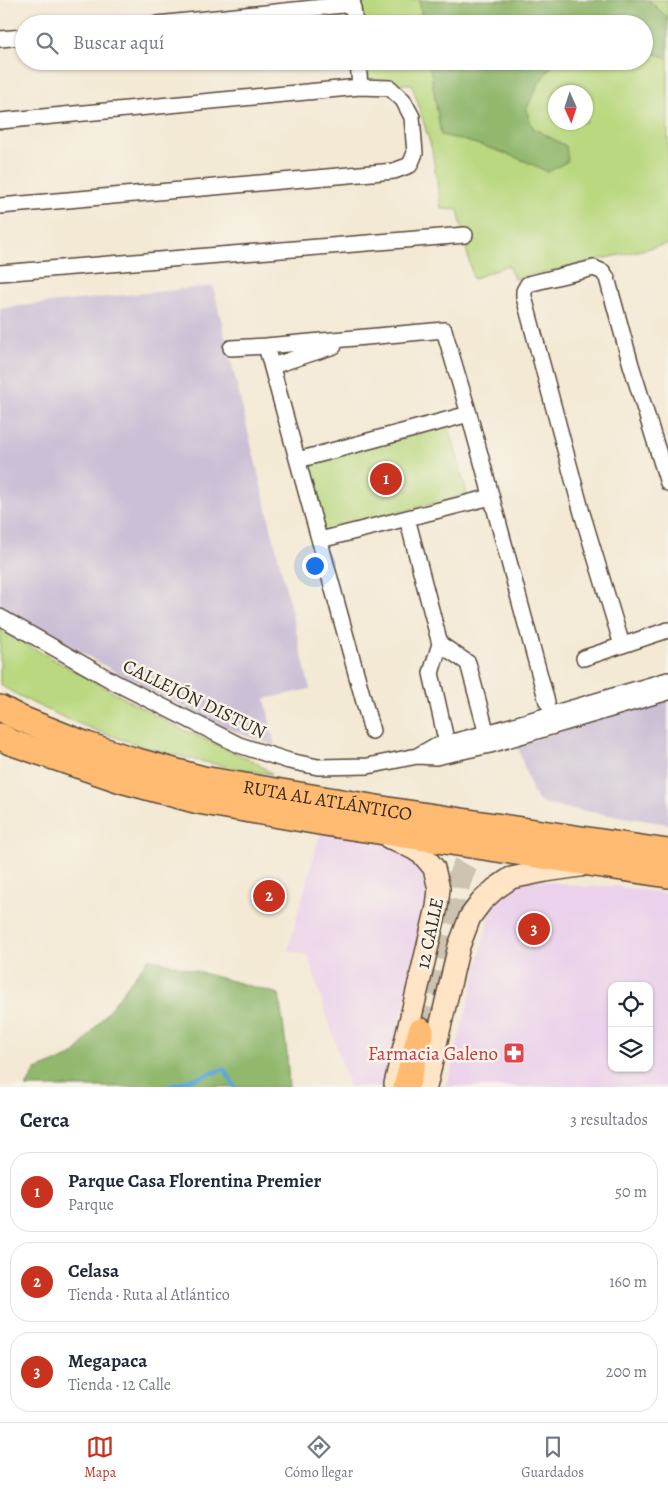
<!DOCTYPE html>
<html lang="es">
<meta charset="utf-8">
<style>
:root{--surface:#fff;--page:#f6f6f7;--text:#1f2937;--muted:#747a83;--line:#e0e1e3;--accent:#c8321e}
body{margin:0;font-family:Alegreya,serif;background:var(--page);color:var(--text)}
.controls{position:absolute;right:15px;bottom:15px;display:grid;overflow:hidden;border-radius:10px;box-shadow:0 1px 4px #0004}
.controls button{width:45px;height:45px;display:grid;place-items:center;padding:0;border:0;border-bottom:1px solid var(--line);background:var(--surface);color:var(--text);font:25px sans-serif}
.compass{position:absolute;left:548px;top:85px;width:45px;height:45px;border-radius:50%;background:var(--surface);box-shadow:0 1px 4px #0004;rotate:177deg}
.you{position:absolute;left:314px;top:565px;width:18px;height:18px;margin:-12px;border:4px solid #fff;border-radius:50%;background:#1a73e8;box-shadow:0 0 0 8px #1a73e833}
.badge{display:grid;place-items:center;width:32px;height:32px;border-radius:50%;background:var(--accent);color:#fff;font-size:16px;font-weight:700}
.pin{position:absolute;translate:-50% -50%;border:2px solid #fff;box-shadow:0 1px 5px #0006}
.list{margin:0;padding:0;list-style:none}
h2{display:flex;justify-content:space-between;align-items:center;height:65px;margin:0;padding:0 20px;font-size:21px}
h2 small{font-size:16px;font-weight:400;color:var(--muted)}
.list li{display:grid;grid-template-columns:32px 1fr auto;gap:15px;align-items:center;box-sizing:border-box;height:80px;margin:0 10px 10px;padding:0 10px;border:1px solid var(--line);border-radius:20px}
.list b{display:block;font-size:19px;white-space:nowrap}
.list p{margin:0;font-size:16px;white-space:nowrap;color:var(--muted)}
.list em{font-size:16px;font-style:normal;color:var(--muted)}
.icon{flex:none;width:28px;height:28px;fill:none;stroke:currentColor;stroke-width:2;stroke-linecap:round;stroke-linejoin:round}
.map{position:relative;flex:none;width:668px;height:1087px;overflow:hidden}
.search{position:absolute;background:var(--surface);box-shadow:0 1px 4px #0004;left:15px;right:15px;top:15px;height:55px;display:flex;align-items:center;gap:12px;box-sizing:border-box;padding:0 18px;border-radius:28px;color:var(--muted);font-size:19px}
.sheet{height:335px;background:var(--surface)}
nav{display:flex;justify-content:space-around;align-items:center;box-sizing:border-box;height:70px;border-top:1px solid var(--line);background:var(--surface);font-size:14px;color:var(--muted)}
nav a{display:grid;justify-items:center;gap:2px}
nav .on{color:var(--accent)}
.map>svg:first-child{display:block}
.built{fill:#ebd1eb;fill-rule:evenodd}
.industrial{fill:#cbbfd5}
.green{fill:#b9d87f;stroke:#7a814e;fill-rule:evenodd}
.forest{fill:#92b86e;stroke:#667146}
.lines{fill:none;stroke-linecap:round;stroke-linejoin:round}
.stream{stroke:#5ba6d3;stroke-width:4.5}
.trunk-tunnel{stroke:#cec3b0;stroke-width:25;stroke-dasharray:25 12;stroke-linecap:butt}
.minor-casing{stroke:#574739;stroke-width:18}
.secondary-casing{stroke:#574739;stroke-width:24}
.trunk-casing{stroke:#574739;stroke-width:28}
.minor{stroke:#fff;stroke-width:15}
.secondary{stroke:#ffe4c6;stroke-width:21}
.trunk{stroke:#febb71;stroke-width:25}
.labels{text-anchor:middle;stroke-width:5;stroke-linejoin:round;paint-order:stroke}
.street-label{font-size:19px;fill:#3b2a1e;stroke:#f7f3e8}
.health-label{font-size:19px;fill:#be3a42;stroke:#f7f3e8;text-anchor:end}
</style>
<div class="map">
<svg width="668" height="1087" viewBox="0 0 668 1087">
<rect width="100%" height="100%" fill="#f7f3e8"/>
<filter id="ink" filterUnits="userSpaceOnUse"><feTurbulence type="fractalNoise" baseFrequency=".02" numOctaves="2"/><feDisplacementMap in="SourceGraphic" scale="10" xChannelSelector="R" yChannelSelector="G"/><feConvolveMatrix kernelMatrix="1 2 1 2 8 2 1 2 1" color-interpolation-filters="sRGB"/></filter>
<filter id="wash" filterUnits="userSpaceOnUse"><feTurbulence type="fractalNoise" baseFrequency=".0096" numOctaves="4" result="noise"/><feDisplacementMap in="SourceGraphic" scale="20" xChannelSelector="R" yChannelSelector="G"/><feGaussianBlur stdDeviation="1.12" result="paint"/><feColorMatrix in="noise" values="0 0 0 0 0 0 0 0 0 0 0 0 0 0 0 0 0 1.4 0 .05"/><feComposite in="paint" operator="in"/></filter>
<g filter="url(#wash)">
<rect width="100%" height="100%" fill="#f3e9d4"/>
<path class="built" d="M321,830L373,840L420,860L433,890L384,1087H349L308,956L288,950Z
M528,879L588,887L614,886L668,894V1087H447L491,911L504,889ZM612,986H649V1068H612Z"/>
<path class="industrial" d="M213,286L310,689L265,699L275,746L219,725L148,690L0,607V308Z
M668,697V824L552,806L543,804L538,800L533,793L517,745Z"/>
<path class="green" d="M362,0H419L423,24H364Z
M648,0H668V18L667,17Z
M644,48L668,59V244L514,279L508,265L473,279L458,210L441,209L432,150L412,84L369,85L367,61H429L441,135C478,143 515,155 548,172L566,146L533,128L526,110L539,83L555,61H644ZM556,92H586V122H556Z
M449,426L467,495L322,532L304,463Z
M0,630L175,726L255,762L272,774C182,762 79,732 0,685Z"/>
<path class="forest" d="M419,0H648L668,18V59L644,48V24H423Z
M429,61H555L539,83L526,110L533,128L566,146L568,161L548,172C515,155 478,143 441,135Z
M149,958L279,994L287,1053L289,1087H26L36,1070L74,1055Z"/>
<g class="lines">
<path class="stream" d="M168,1087L224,1069L235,1087"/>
</g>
</g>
<g filter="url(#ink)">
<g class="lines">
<path class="trunk-tunnel" d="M421,1031L458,883C465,863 474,844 492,832"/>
<g class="minor-casing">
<path id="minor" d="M352,0L355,24
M157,24L353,4
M0,39L24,37
M358,61L360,87
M0,121L360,87L390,88L403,100L412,117L415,153L410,165L394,171L0,206
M0,273L465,235
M266,346L372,731
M231,348L266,346L444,330L469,414L547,702
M272,366L334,346
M298,460L469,414
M407,518L440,644L431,673L449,753
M320,540L491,497
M0,617L116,683L239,745L289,761L318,767L368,766L417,756L436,757L490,745L668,692
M440,644L468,663L489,742
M622,645L582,513L524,297V291L528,284L594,268L603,272L607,278L631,365L668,483
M584,658L668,630
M417,756L433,747L487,733L668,680"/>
</g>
<g class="secondary-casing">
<path id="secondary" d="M389,838L396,840L414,849L423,855L434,868L439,889L437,907L395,1084
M426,1087L459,946L470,917L482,901L495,889L511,878L546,871L580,866"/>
</g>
<g class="trunk-casing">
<g id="trunk">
<path id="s1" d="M0,708L19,718L87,745L130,759L203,779L395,811L668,852"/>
<path d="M0,736L10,742L121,780L198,801L325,823L668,875"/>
<path d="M406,1087L421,1031"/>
</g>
</g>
<use href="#minor" class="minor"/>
<use href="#secondary" class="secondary"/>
<use href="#trunk" class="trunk"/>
</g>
</g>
<defs>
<g id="pharmacy-square" transform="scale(1.125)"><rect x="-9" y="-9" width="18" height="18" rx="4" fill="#e0444e" stroke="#f7f3e8"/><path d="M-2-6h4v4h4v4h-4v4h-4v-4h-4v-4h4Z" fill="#fff"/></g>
</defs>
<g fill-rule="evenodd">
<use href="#pharmacy-square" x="514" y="1053"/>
</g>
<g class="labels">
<g class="street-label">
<text transform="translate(195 698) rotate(26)" y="7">CALLEJÓN DISTUN</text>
<text dy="7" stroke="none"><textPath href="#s1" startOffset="342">RUTA AL ATLÁNTICO</textPath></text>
<text transform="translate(429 933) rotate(-78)" y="7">12 CALLE</text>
</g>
<g class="health-label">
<text x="498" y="1060">Farmacia Galeno</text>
</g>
</g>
</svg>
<div class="controls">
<button><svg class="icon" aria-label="locate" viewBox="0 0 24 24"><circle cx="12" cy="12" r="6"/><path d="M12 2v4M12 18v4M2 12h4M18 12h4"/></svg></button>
<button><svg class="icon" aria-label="layers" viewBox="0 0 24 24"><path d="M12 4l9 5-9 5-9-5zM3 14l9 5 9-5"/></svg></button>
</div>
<svg class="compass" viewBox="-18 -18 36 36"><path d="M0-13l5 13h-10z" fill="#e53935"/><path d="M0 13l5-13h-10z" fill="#747a83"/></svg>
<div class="you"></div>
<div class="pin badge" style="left:386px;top:479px">1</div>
<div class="pin badge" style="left:269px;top:896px">2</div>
<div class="pin badge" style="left:534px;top:929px">3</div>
<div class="search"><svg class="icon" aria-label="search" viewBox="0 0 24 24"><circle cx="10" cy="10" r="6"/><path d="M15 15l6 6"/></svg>Buscar aquí</div>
</div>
<section class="sheet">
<h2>Cerca<small>3 resultados</small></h2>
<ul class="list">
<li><span class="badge">1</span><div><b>Parque Casa Florentina Premier</b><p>Parque</p></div><em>50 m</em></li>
<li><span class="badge">2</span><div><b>Celasa</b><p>Tienda · Ruta al Atlántico</p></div><em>160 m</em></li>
<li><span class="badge">3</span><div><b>Megapaca</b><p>Tienda · 12 Calle</p></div><em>200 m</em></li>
</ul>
</section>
<nav>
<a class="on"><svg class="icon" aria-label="map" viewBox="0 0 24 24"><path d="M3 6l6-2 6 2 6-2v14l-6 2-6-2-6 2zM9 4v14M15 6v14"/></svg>Mapa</a>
<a><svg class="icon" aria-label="directions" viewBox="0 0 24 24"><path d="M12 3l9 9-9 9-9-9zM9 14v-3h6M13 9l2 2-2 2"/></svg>Cómo llegar</a>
<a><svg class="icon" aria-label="saved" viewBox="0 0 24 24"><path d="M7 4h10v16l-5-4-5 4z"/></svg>Guardados</a>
</nav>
